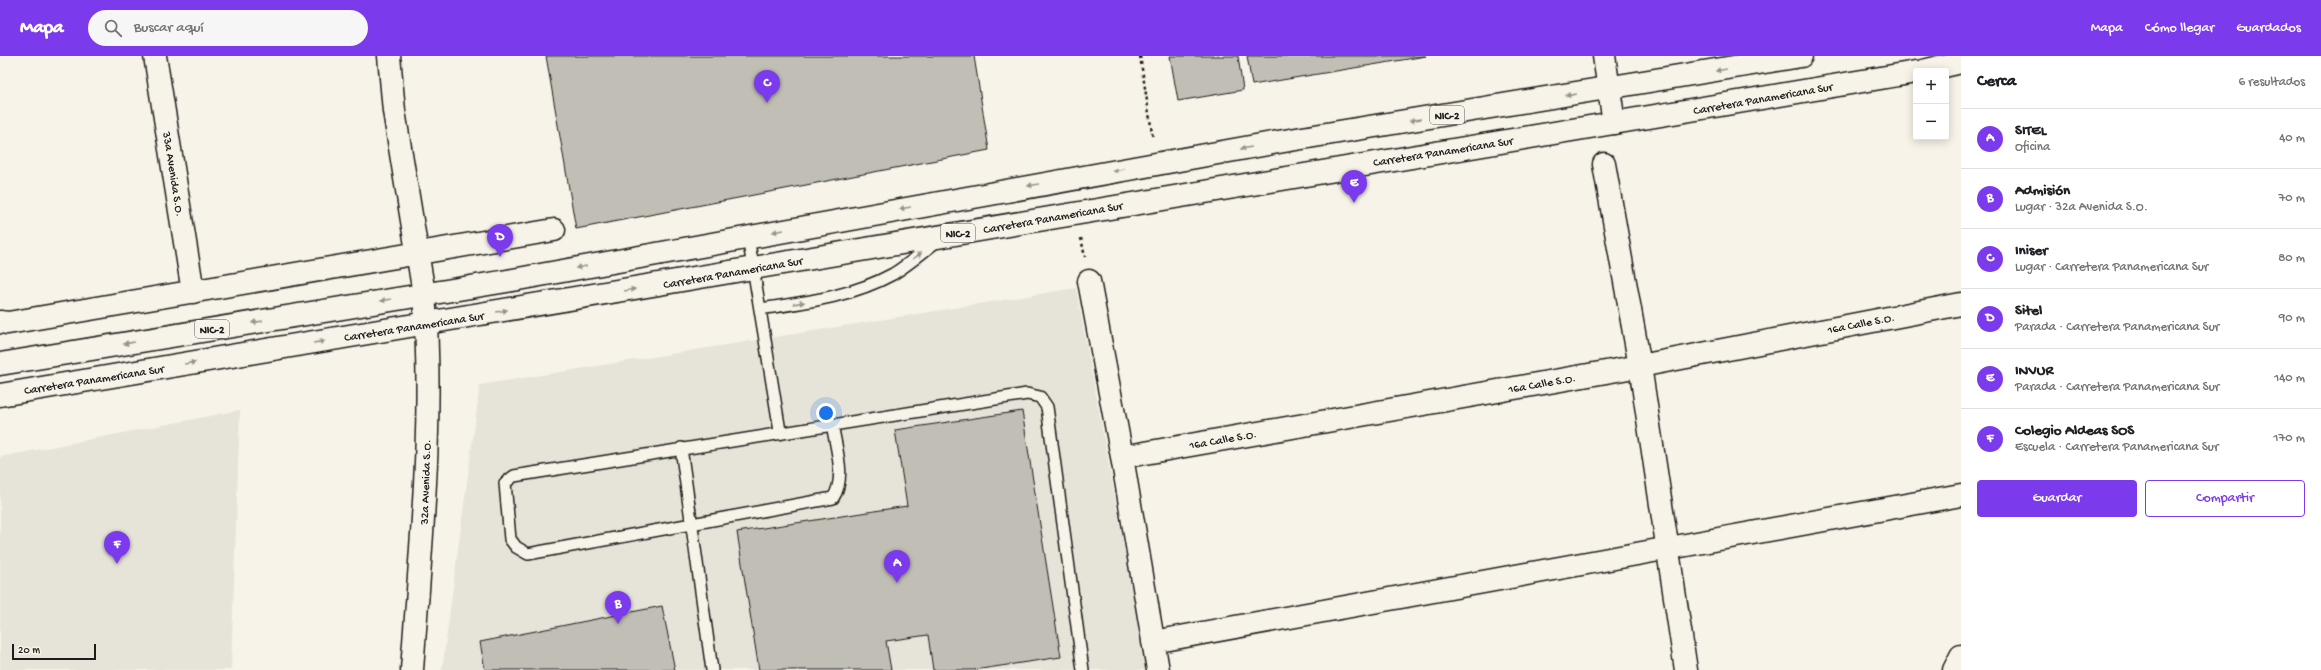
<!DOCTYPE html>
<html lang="es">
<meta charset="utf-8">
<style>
:root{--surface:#fff;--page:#f6f6f6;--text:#202124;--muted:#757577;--line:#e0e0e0;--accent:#7c3aed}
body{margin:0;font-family:"Gochi Hand",sans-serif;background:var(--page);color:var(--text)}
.controls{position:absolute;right:12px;top:12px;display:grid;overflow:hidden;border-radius:4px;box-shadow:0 2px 10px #0003}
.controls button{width:36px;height:36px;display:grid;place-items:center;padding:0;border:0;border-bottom:1px solid var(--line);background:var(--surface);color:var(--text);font:20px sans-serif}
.scale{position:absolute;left:12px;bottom:10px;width:84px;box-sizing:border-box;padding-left:4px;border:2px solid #1c1c1c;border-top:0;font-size:11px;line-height:14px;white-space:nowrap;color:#1c1c1c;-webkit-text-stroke:3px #f7f3e8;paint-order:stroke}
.you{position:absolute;left:826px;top:357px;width:14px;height:14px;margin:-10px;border:3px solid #fff;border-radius:50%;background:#1a73e8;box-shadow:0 0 0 6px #1a73e833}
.badge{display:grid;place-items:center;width:26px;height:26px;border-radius:50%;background:var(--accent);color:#fff;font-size:13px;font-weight:700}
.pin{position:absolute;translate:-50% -33px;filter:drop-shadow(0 1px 2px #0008)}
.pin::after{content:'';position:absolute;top:21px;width:14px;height:12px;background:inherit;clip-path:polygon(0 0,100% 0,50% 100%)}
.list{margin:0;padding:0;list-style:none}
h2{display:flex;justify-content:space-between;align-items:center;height:52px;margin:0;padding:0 16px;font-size:17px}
h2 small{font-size:13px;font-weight:400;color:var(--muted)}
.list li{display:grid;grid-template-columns:26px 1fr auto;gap:12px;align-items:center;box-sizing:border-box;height:60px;padding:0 16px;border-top:1px solid var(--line)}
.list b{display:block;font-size:15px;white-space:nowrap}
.list p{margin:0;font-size:13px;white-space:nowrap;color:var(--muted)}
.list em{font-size:13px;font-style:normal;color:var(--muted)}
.actions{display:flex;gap:8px;padding:12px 16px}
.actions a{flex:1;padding:9px 0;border:1px solid var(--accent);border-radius:4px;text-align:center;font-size:14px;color:var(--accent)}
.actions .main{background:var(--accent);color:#fff}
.icon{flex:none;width:22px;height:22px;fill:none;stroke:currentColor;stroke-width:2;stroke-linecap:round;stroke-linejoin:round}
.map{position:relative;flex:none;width:1961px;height:614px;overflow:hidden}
header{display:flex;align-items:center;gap:24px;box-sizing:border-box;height:56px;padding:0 20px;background:var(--accent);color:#fff}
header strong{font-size:19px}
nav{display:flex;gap:22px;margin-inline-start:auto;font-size:14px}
.search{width:280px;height:36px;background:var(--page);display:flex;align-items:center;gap:10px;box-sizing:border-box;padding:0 14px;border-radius:22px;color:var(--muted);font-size:15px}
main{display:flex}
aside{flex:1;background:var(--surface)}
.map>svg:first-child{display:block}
.built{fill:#e6e3d9}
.building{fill:#c0beb5;stroke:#1c1c1c}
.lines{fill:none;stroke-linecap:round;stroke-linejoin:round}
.lane-casing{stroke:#1c1c1c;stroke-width:14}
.street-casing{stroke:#1c1c1c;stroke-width:25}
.secondary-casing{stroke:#1c1c1c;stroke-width:25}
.highway-casing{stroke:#1c1c1c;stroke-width:25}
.path{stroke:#1c1c1c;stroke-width:2.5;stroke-dasharray:3 3;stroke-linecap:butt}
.lane{stroke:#f7f3e8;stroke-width:11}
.street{stroke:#f7f3e8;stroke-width:22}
.secondary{stroke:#f7f3e8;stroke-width:22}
.highway{stroke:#f7f3e8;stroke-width:22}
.oneway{fill:#94928c}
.labels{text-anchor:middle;stroke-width:4;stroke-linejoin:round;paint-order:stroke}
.shield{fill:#f7f3e8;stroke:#5e5c59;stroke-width:1}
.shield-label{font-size:11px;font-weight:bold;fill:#1c1c1c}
.street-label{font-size:12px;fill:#1c1c1c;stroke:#f7f3e8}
</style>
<header>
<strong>Mapa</strong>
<div class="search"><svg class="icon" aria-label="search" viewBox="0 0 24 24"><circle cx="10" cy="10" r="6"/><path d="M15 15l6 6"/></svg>Buscar aquí</div>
<nav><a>Mapa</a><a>Cómo llegar</a><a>Guardados</a></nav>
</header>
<main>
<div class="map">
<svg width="1961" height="614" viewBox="0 0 1961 614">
<rect width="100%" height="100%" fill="#f7f3e8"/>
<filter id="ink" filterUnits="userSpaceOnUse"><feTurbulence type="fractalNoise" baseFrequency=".025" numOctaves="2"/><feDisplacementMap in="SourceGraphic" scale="8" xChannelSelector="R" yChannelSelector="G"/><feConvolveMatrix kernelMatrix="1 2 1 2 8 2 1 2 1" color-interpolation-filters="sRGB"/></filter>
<g filter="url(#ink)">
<path class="built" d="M1076,232L1147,614H442L480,329Z
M240,354L231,614H0V401Z"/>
<path class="building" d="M546,0H974L989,94L576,173Z
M1170,0H1238L1243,34L1178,45Z
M1247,0H1426L1252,29Z
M1022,355L1061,601L974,614H933L928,579L886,585L891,614H759L737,476L907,450L895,374Z
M662,550L675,614H485L480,586Z"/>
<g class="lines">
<g class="lane-casing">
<path id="lane" d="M748,181L780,375
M760,253C806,246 851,241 893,218C908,209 923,196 937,185
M832,367C835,390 847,421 833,442L528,498L516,491L510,483L505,427L514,420C685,392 856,364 1027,338L1040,341L1047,351L1083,614
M681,392L712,614"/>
</g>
<g class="street-casing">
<path id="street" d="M155,0L193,236
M389,0L394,55L424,238C434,363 421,489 412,614
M1604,108L1640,310L1686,614
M1089,225L1122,401L1158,614
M0,266L8,267L554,174
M1122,401L1640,310L1961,248
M1153,586L1961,439"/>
</g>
<g class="secondary-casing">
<path id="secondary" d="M1604,0L1614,67
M1954,614L1961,600"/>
</g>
<g class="highway-casing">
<path id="highway" d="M1923,15L1961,6
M0,308L507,225L1284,85L1801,0
M0,339L1916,16"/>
</g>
<path class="path" d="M1140,0L1153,83
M1081,182L1085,201"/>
<use href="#lane" class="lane"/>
<use href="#street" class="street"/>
<use href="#secondary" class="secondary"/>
<use href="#highway" class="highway"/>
</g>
<defs><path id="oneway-solid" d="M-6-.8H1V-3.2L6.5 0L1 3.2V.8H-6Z"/></defs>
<g class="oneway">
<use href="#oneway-solid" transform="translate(1721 14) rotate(170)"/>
<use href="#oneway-solid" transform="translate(1571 39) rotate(171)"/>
<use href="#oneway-solid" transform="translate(1415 64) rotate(171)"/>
<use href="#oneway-solid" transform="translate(1246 92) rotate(170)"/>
<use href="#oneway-solid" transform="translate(1118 114) rotate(170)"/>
<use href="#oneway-solid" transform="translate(1033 129) rotate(170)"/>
<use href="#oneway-solid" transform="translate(905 152) rotate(170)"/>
<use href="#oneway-solid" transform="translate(778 175) rotate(170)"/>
<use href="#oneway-solid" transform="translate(917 200) rotate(-36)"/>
<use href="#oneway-solid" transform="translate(581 211) rotate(170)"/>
<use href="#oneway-solid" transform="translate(630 234) rotate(-10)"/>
<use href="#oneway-solid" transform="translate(386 244) rotate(171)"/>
<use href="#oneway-solid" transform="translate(799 247) rotate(-8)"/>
<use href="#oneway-solid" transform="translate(502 255) rotate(-10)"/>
<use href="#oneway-solid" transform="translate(257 266) rotate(171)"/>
<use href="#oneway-solid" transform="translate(319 286) rotate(-9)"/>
<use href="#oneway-solid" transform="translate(129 287) rotate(171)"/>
<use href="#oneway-solid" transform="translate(190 307) rotate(-9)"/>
</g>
</g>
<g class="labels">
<g class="shield">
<rect x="1430" y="50" width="34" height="18" rx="3"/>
<rect x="941" y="168" width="34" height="18" rx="3"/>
<rect x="195" y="264" width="34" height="18" rx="3"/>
</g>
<g class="shield-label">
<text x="1447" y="63">NIC-2</text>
<text x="958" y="181">NIC-2</text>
<text x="212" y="277">NIC-2</text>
</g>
<g class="street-label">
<text transform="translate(1763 42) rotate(-10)" y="4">Carretera Panamericana Sur</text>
<text transform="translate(1443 95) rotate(-9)" y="4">Carretera Panamericana Sur</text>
<text transform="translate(174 118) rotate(81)" y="4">33a Avenida S.O.</text>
<text transform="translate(1053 161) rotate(-10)" y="4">Carretera Panamericana Sur</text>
<text transform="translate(733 216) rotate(-10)" y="4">Carretera Panamericana Sur</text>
<text transform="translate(1861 267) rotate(-11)" y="4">16a Calle S.O.</text>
<text transform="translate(414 270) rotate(-9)" y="4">Carretera Panamericana Sur</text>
<text transform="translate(94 323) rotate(-9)" y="4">Carretera Panamericana Sur</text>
<text transform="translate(1542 327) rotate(-10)" y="4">16a Calle S.O.</text>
<text transform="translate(1223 383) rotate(-10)" y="4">16a Calle S.O.</text>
<text transform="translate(425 426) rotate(-88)" y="4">32a Avenida S.O.</text>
</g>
</g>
</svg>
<div class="controls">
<button>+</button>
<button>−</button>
</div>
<div class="scale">20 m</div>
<div class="you"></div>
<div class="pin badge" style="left:897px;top:527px">A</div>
<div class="pin badge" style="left:618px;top:568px">B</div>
<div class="pin badge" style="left:767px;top:47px">C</div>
<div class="pin badge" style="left:500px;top:201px">D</div>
<div class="pin badge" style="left:1354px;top:147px">E</div>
<div class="pin badge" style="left:117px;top:508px">F</div>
</div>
<aside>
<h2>Cerca<small>6 resultados</small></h2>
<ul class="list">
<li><span class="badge">A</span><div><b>SITEL</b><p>Oficina</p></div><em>40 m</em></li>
<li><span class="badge">B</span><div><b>Admisión</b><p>Lugar · 32a Avenida S.O.</p></div><em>70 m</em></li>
<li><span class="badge">C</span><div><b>Iniser</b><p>Lugar · Carretera Panamericana Sur</p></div><em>80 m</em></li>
<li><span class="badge">D</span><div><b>Sitel</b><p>Parada · Carretera Panamericana Sur</p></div><em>90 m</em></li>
<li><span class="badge">E</span><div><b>INVUR</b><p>Parada · Carretera Panamericana Sur</p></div><em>140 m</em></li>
<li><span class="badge">F</span><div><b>Colegio Aldeas SOS</b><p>Escuela · Carretera Panamericana Sur</p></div><em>170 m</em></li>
</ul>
<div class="actions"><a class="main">Guardar</a><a>Compartir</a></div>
</aside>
</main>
